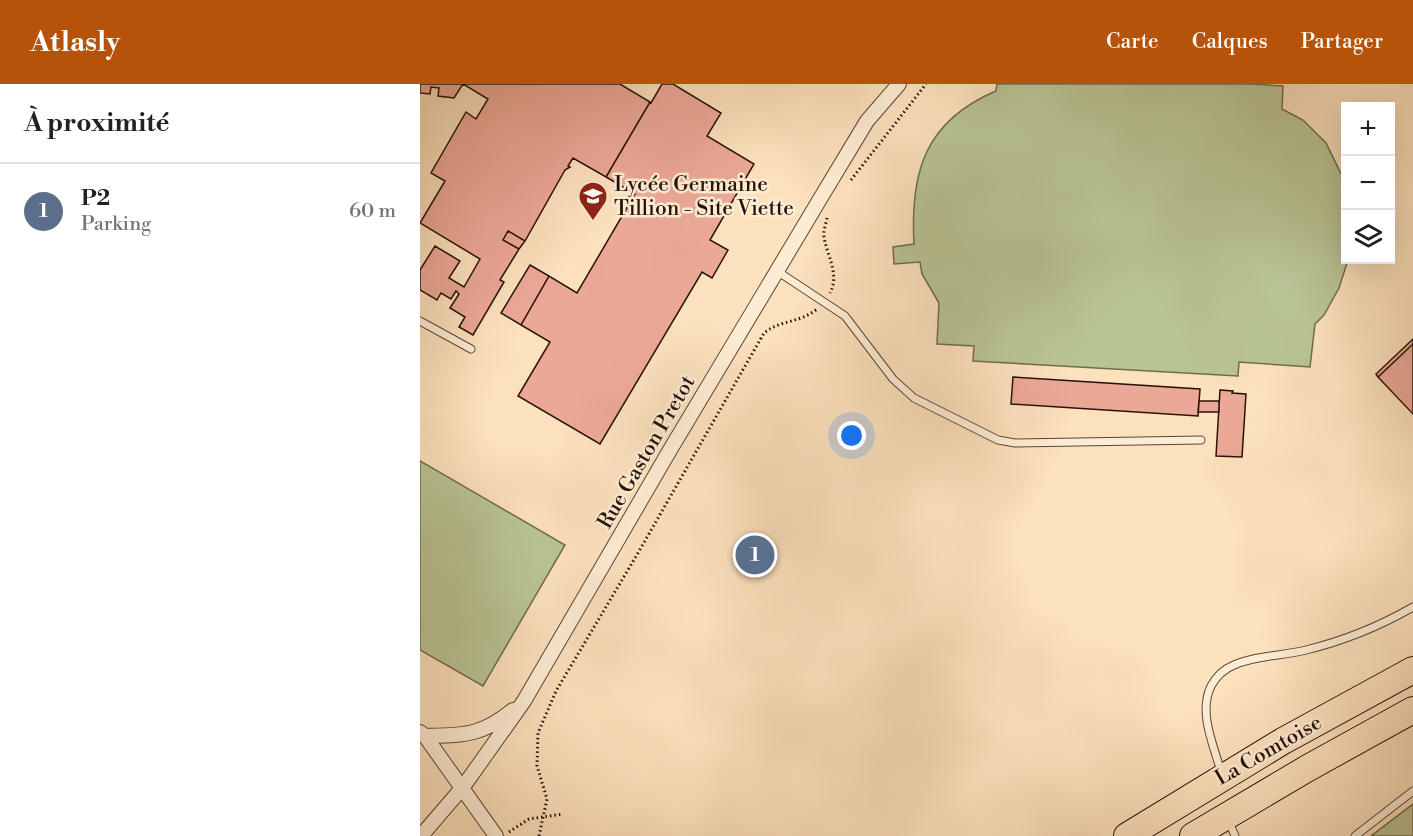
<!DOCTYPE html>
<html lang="fr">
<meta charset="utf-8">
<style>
:root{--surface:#fff;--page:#f2f2f2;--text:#202124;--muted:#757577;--line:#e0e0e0;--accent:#b45309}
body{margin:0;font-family:"Libre Bodoni",serif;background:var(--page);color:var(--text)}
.controls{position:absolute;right:18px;top:18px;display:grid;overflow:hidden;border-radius:0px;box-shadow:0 6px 24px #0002}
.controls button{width:54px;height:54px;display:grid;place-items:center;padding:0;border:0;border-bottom:2px solid var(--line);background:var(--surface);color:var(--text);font:30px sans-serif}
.you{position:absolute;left:432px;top:352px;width:21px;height:21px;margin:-15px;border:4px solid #fff;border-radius:50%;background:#1a73e8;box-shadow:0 0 0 9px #1a73e833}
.badge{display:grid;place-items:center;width:39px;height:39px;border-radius:50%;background:var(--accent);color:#fff;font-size:20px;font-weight:700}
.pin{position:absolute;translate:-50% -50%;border:3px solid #fff;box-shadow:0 2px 6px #0006}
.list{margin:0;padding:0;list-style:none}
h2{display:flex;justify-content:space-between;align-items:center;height:78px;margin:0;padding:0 24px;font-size:26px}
h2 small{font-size:20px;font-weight:400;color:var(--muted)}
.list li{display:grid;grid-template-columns:39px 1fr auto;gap:18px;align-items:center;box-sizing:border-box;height:96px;padding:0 24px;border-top:2px solid var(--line)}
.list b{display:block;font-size:22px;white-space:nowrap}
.list p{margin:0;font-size:20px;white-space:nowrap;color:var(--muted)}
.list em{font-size:20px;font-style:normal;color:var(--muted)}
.icon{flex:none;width:33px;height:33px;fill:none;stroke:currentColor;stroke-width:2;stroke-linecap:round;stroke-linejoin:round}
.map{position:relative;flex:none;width:993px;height:752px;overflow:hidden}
header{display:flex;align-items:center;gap:36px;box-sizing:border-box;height:84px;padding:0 30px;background:var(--accent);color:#fff}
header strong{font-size:28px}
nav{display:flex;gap:33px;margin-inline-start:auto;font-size:21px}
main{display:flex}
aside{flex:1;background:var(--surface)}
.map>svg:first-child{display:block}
.green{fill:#b9c495;stroke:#706a4e;stroke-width:1.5}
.building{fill:#eca897;stroke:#281108;stroke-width:1.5}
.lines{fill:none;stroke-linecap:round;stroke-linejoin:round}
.service-casing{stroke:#5d4535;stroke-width:9}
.minor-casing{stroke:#5d4535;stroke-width:16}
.motorway-casing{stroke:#281108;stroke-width:28}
.path{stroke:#281108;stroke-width:3;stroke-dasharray:1.5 3;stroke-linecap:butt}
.service{stroke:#fdecd4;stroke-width:7}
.minor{stroke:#fdecd4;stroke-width:14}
.motorway{stroke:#fce1bd;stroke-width:26}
.labels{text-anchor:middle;stroke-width:5;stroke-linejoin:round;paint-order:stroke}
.poi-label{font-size:21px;fill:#281108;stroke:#fdecd4;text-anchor:start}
.street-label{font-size:21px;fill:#281108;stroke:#fdecd4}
</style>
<header>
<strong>Atlasly</strong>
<nav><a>Carte</a><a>Calques</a><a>Partager</a></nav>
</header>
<main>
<aside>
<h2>À proximité<small></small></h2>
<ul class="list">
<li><span class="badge" style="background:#5c6f8a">1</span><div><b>P2</b><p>Parking</p></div><em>60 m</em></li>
</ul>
</aside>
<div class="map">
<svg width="993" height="752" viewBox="0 0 993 752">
<rect width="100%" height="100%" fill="#fce1bd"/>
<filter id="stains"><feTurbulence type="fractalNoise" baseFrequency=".00333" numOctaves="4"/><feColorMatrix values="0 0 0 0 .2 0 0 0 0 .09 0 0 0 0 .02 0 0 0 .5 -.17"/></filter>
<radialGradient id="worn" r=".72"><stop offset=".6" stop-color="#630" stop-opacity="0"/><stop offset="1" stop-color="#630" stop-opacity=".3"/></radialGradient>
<path class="green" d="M577,0H831L863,2L862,25L883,36L906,59L925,98L926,176H928L919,204L904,231L895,240L890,283L819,278L818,292L553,277L554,262L517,260L519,219L502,190L500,178L474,180L473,163L494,160C490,88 505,37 576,7Z
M0,377L145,461L63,602L0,566Z
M993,720V752H951Z"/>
<path class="building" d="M0,0H43L34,14L18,12L19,4L11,3L10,10L0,9Z
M43,0H200L230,18L186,93L153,74L148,82L150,83L145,86L105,157L88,147L83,156L99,165L80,196L84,198L53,251L39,243L45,233L30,224L39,210L36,207L31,215L21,209L17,216L0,206V186L15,162L40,177L29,194L44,203L60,175L0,139L25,97L11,89L46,28L56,35L68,15Z
M242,0H253L301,29L287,52L334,80L290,156L308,166L292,194L282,188L180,360L98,312L130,258L101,241L129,192L157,209L215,110L186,93L230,18L231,19Z
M88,147L105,157L99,165L83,156Z
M110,181L129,192L101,241L81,229Z
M993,255V260L958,293L956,290Z
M993,260V330L958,293Z
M593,293L780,305L778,332L591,320Z
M800,306L813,307L812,309L826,310L822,373L796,372Z
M779,317H799V328H778Z"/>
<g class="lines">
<g class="service-casing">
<path id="service" d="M357,187L425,232L473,295L494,314L578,356L595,359L781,356
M0,237L51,265
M801,688C794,662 778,629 791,602C796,593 804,585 814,581C837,571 863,572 886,566C923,557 960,542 993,523
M809,738L815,752
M935,752L993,707"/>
</g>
<g class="minor-casing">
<path id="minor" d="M0,648L5,652L76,752
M5,652C45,651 61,652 93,626
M1,752L43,703L104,617L250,366L403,110L447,37L479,0"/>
</g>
<g class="motorway-casing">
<path id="motorway" d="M707,752L863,657L993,586
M773,752L888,684L993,626"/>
</g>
<path class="path" d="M431,96L506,0
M407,134C406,140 403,147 404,153C407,172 420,190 410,209
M89,748L109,735L143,730
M119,752L127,715L117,682L118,649L136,607L218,469L344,249C360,236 380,239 397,225"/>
<use href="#service" class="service"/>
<use href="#minor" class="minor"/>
<use href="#motorway" class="motorway"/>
</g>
<defs>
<g id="school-pin" transform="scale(1.5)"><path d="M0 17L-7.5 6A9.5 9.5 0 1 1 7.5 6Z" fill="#8f2418" stroke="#fdecd4"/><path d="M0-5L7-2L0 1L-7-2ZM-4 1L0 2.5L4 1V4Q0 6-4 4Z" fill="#fff"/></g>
</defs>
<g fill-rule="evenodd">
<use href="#school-pin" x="173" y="112"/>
</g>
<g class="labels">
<g class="poi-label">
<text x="194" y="107">Lycée Germaine<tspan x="194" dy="24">Tillion - Site Viette</tspan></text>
</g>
<g class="street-label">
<text transform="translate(226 368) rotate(-60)" y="7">Rue Gaston Pretot</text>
<text transform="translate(848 666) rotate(-30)" y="7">La Comtoise</text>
</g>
</g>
<rect width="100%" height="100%" filter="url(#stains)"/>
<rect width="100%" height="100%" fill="url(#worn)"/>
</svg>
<div class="controls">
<button>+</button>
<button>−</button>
<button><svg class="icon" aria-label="layers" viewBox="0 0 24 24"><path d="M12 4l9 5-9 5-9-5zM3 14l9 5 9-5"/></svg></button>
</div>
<div class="you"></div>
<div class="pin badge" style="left:335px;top:471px;background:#5c6f8a">1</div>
</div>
</main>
